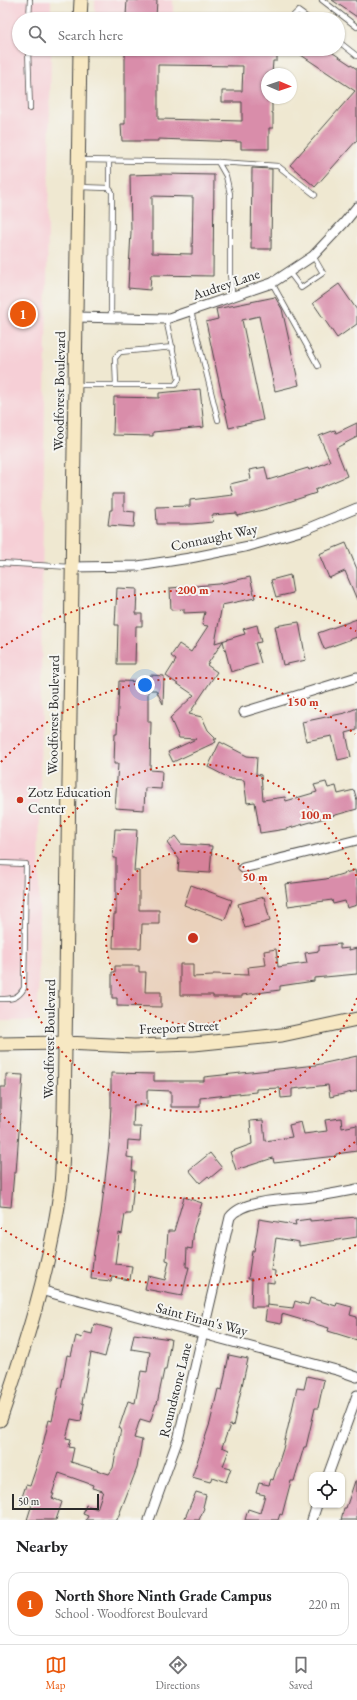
<!DOCTYPE html>
<meta charset="utf-8">
<style>
:root{--surface:#fff;--page:#f2f2f2;--text:#202124;--muted:#757577;--line:#e0e0e0;--accent:#ea580c}
body{margin:0;font-family:"EB Garamond",serif;background:var(--page);color:var(--text)}
.controls{position:absolute;right:12px;bottom:12px;display:grid;overflow:hidden;border-radius:8px;box-shadow:0 1px 3px #0004}
.controls button{width:36px;height:36px;display:grid;place-items:center;padding:0;border:0;border-bottom:1px solid var(--line);background:var(--surface);color:var(--text);font:20px sans-serif}
.compass{position:absolute;left:261px;top:68px;width:36px;height:36px;border-radius:50%;background:var(--surface);box-shadow:0 1px 3px #0004;rotate:92deg}
.scale{position:absolute;left:12px;bottom:10px;width:87px;box-sizing:border-box;padding-left:4px;border:2px solid #2b2b2b;border-top:0;font-size:11px;line-height:14px;white-space:nowrap;color:#2b2b2b;-webkit-text-stroke:3px #f6f6f2;paint-order:stroke}
.you{position:absolute;left:145px;top:685px;width:14px;height:14px;margin:-10px;border:3px solid #fff;border-radius:50%;background:#1a73e8;box-shadow:0 0 0 6px #1a73e833}
.badge{display:grid;place-items:center;width:26px;height:26px;border-radius:50%;background:var(--accent);color:#fff;font-size:13px;font-weight:700}
.pin{position:absolute;translate:-50% -50%;border:2px solid #fff;box-shadow:0 1px 4px #0006}
.list{margin:0;padding:0;list-style:none}
h2{display:flex;justify-content:space-between;align-items:center;height:52px;margin:0;padding:0 16px;font-size:17px}
h2 small{font-size:13px;font-weight:400;color:var(--muted)}
.list li{display:grid;grid-template-columns:26px 1fr auto;gap:12px;align-items:center;box-sizing:border-box;height:64px;margin:0 8px 8px;padding:0 8px;border:1px solid var(--line);border-radius:12px}
.list b{display:block;font-size:15px;white-space:nowrap}
.list p{margin:0;font-size:13px;white-space:nowrap;color:var(--muted)}
.list em{font-size:13px;font-style:normal;color:var(--muted)}
.icon{flex:none;width:22px;height:22px;fill:none;stroke:currentColor;stroke-width:2;stroke-linecap:round;stroke-linejoin:round}
.map{position:relative;flex:none;width:357px;height:1520px;overflow:hidden}
.search{position:absolute;background:var(--surface);box-shadow:0 1px 3px #0004;left:12px;right:12px;top:12px;height:44px;display:flex;align-items:center;gap:10px;box-sizing:border-box;padding:0 14px;border-radius:22px;color:var(--muted);font-size:15px}
.sheet{height:124px;background:var(--surface)}
nav{display:flex;justify-content:space-around;align-items:center;box-sizing:border-box;height:56px;border-top:1px solid var(--line);background:var(--surface);font-size:11px;color:var(--muted)}
nav a{display:grid;justify-items:center;gap:2px}
nav .on{color:var(--accent)}
.map>svg:first-child{display:block}
.built{fill:#f6cfd6}
.building{fill:#d98daa;fill-rule:evenodd}
.lines{fill:none;stroke-linecap:round;stroke-linejoin:round}
.lane-casing{stroke:#484744;stroke-width:6}
.street-casing{stroke:#484744;stroke-width:11}
.secondary-casing{stroke:#484744;stroke-width:15}
.lane{stroke:#fff;stroke-width:4.5}
.street{stroke:#fff;stroke-width:9}
.secondary{stroke:#f7e8c3;stroke-width:13}
.ring{fill:none;stroke:#c8321e;stroke-width:2;stroke-dasharray:2 4}
.poi-dot{fill:#c8321e;stroke:#f6f6f2;stroke-width:1.5}
.labels{text-anchor:middle;stroke-width:4;stroke-linejoin:round;paint-order:stroke}
.street-label{font-size:14px;fill:#2b2b2b;stroke:#f6f6f2}
.poi-label{font-size:14px;fill:#2b2b2b;stroke:#f6f6f2;text-anchor:start}
.centre{fill:#c8321e;stroke:#f6f6f2;stroke-width:2}
.ring-label{font-size:12px;text-anchor:middle;font-weight:bold;fill:#c8321e;stroke:#f6f6f2;stroke-width:4;stroke-linejoin:round;paint-order:stroke}
</style>
<div class="map">
<svg width="357" height="1520" viewBox="0 0 357 1520">
<rect width="100%" height="100%" fill="#f6f6f2"/>
<filter id="ink" filterUnits="userSpaceOnUse"><feTurbulence type="fractalNoise" baseFrequency=".025" numOctaves="2"/><feDisplacementMap in="SourceGraphic" scale="8" xChannelSelector="R" yChannelSelector="G"/><feConvolveMatrix kernelMatrix="1 2 1 2 8 2 1 2 1" color-interpolation-filters="sRGB"/></filter>
<filter id="wash" filterUnits="userSpaceOnUse"><feTurbulence type="fractalNoise" baseFrequency=".012" numOctaves="4" result="noise"/><feDisplacementMap in="SourceGraphic" scale="16" xChannelSelector="R" yChannelSelector="G"/><feGaussianBlur stdDeviation="0.9" result="paint"/><feColorMatrix in="noise" values="0 0 0 0 0 0 0 0 0 0 0 0 0 0 0 0 0 1.4 0 .05"/><feComposite in="paint" operator="in"/></filter>
<g filter="url(#wash)">
<rect width="100%" height="100%" fill="#efe8d1"/>
<path class="built" d="M0,0H51V19H19V49H51L42,579L38,1021H0Z
M95,0H173V19H95Z"/>
<g id="blocks">
<path class="building" d="M127,0H157L156,17L126,16Z
M332,0H357V17Z
M125,49H277V61H273L272,74H267V98H272V113H273V128H269V149H241V142L158,139V141H122L121,124H125ZM158,65L243,66L242,91H222V102H242V121L158,119Z
M292,49H327L357,69V140L315,187L290,165L355,91Z
M252,168L272,169L271,249H251Z
M163,174L214,175L213,276L151,275L150,290L128,288L131,232L130,175ZM152,196L193,197L192,254L152,253Z
M339,284L357,310V324L337,338L313,303Z
M275,297L282,309L299,385L275,391L259,316L242,320L263,420L229,428L206,322L218,319L216,309Z
M200,389L204,427L153,432V436L113,435L114,397L159,398V393Z
M357,423V437L336,448L347,476L315,490L316,493L267,509L237,516V513L212,515L213,522L192,524H157L156,507L190,506V500L233,495L230,484L251,479L249,470L265,467L268,480L308,468L309,470L330,461L319,436L335,430L336,433Z
M112,494H124V511L135,512L134,527L108,525L110,510H112Z
M346,543L357,569V600L345,571L329,578L319,554Z
M290,575L293,593L276,597L271,580Z
M250,577L255,598L222,605L215,643L245,634L243,629L257,625L261,642L255,643L261,663L231,672L223,641L207,665L217,672L189,714L202,717L208,730L217,739H214L216,742L173,762L168,752L196,739L179,738L170,718L194,695L166,676L176,660L171,656L179,644L191,652L208,626L202,625L205,612L184,613V609L171,610L170,588L219,584Z
M117,588L137,589L136,614H142V626H136L135,664H117L118,625H115Z
M357,619V637L324,649L318,633Z
M299,622L306,660L283,665L275,626Z
M150,675L164,676L163,704L156,690H149Z
M119,681L148,682V722H151L150,770L162,771L161,789L145,788L144,810L115,808L118,764H114L115,733H117Z
M357,708V730L346,733L351,757L338,760L332,736L306,741L302,722L345,713Z
M220,742L247,756L257,757L256,774L261,775L263,800L285,797L286,801L317,792L314,785L326,782L328,788L336,786L338,794L354,790L357,800V809L286,829L260,833L255,802L247,803L244,780L231,779L208,767Z
M115,829L137,830L134,871H139V910H159V924H142L141,948H113L114,914H116V858H113Z
M175,836L181,844L212,846L210,873L178,871L179,859L167,843Z
M355,870L357,879V905L347,908L345,901L333,904L332,900L288,906L285,884L326,879Z
M191,885L232,900L225,920L184,905Z
M264,897L270,921L245,928L238,904Z
M340,944V949L349,948V950L357,948V974L314,978V981L280,986V990L242,995V997H213V995H180V964H193V977L213,976V974L249,975L248,967L266,965L264,951L276,949L278,967L307,963L305,953L319,951V946Z
M115,966H139V972H146L145,992H161V1007L117,1006V998H112V972H115Z
M357,1056V1091L330,1097L328,1085L292,1089V1097L281,1098L280,1088L256,1089V1092L200,1098V1107H171V1091L147,1090V1105H134L133,1127H141L140,1141L128,1140L127,1157L133,1158L132,1171H135L131,1214H125L122,1234L119,1233L115,1264L132,1266L130,1280L112,1277L111,1281L91,1279L94,1251L101,1214L109,1145L111,1105V1073L154,1074V1081H204V1077L316,1065Z
M6,1074L23,1075L16,1173H14L11,1207L0,1206V1087H6Z
M341,1118L342,1128L357,1125V1151L336,1154V1156L274,1163L273,1158L236,1170L230,1152L252,1144L250,1121L263,1120L265,1141L292,1137L289,1125L301,1122L304,1134L327,1131L325,1120Z
M210,1153L222,1168L210,1178L208,1176L200,1183L189,1170Z
M184,1197L202,1203L194,1228L192,1249L187,1248L186,1267H189L182,1296L145,1289L148,1276L165,1280L169,1261L166,1260L168,1231H174Z
M357,1217V1237L299,1246V1242L276,1238L271,1270L275,1271L274,1283L267,1282V1307H251L252,1279H248L252,1251H254L259,1219L296,1225L295,1221L310,1219V1221Z
M310,1298L336,1306L337,1303L352,1307L350,1315L357,1317V1340L328,1331L329,1328L282,1314L281,1324L265,1321L267,1305L293,1308L295,1301L308,1305Z
M94,1324L112,1329L105,1357L91,1353L82,1403L84,1404L81,1421L71,1419L66,1438L71,1439L69,1447L74,1448L71,1462L109,1474L113,1468L121,1429L119,1428L128,1401L135,1403L141,1371L147,1372L150,1352L131,1349L134,1334L171,1339L166,1370H164L157,1404H156L150,1422L140,1419L134,1438L142,1440L137,1468L117,1520H86L88,1516L83,1514L86,1505L97,1509L103,1491L92,1488L93,1485L59,1473L52,1494H54L52,1498L62,1502L56,1520H27L33,1501L22,1497L26,1485L30,1486L40,1456L49,1420L52,1421L59,1387L61,1388L67,1355L71,1356L76,1336L82,1338L84,1332L92,1334Z
M229,1355L248,1359L233,1426L230,1425L222,1447L229,1450L223,1466L231,1468L226,1482L212,1477L210,1482L192,1477L210,1423L218,1389L222,1390Z
M307,1376L324,1380L318,1408H315L306,1447H304L294,1481H291L282,1515L280,1514L278,1520H245L248,1509L260,1513L265,1495L256,1493L259,1483L269,1485L271,1479L273,1480L283,1449L297,1388L304,1389Z
M355,1481H357V1520H341L344,1508H346Z
M196,1492L206,1495L203,1507L204,1508L199,1520H184Z"/>
</g>
</g>
<g filter="url(#ink)">
<use href="#blocks" fill-opacity="0" stroke="#484744" stroke-width="1"/>
<g class="lines">
<g class="lane-casing">
<path id="lane" d="M322,0L357,27
M29,19L30,0
M290,19L298,11L309,19
M338,41L357,56
M28,49L30,109
M28,52L40,49
M79,160L218,162L278,166L315,195
M109,160V188L112,192L111,318
M218,162L226,176L230,194V274L232,292L234,297
M78,187L109,188
M289,272L301,288L323,273L313,256
M272,283L318,366
M191,311L218,420
M77,385H175L179,379L166,319
M116,385L115,358L120,352L173,347
M0,563L71,567
M0,863L26,864L24,988C18,999 11,999 0,999"/>
</g>
<g class="street-casing">
<path id="street" d="M76,317L166,319L272,283L313,256L344,223L357,207
M71,567L138,566L190,558L249,546L304,530L357,508
M244,712L357,677
M243,868L357,840
M40,1290L340,1371L357,1377
M328,1475L357,1395
M149,1520L179,1436L230,1217C244,1198 290,1200 312,1197C327,1195 342,1192 357,1189
M312,1520L317,1505"/>
</g>
<g class="secondary-casing">
<path id="secondary" d="M80,19L81,0
M0,1044L65,1043L134,1046L194,1044L282,1035L357,1019
M0,1420C26,1344 51,1265 61,1185C63,1162 63,1138 64,1115L80,49"/>
</g>
<use href="#lane" class="lane"/>
<use href="#street" class="street"/>
<use href="#secondary" class="secondary"/>
</g>
</g>
<circle cx="193" cy="938" r="87" fill="#c8321e" fill-opacity=".12"/>
<g class="ring">
<circle cx="193" cy="938" r="87"/>
<path d="M357 998A174 174 0 1 1 357 878"/>
<path d="M355 1142A261 261 0 0 1 1 1114M1 762A261 261 0 0 1 355 734"/>
<path d="M356 1245A348 348 0 0 1 1 1228M1 648A348 348 0 0 1 356 631"/>
</g>
<circle class="poi-dot" cx="20" cy="800" r="4"/>
<g class="labels">
<g class="street-label">
<text transform="translate(226 284) rotate(-19)" y="5">Audrey Lane</text>
<text transform="translate(59 391) rotate(-89)" y="5">Woodforest Boulevard</text>
<text transform="translate(214 537) rotate(-12)" y="5">Connaught Way</text>
<text transform="translate(53 715) rotate(-89)" y="5">Woodforest Boulevard</text>
<text transform="translate(179 1027) rotate(-3)" y="5">Freeport Street</text>
<text transform="translate(49 1039) rotate(-89)" y="5">Woodforest Boulevard</text>
<text transform="translate(202 1319) rotate(15)" y="5">Saint Finan's Way</text>
<text transform="translate(175 1390) rotate(-76)" y="5">Roundstone Lane</text>
</g>
<g class="poi-label">
<text x="28" y="797">Zotz Education<tspan x="28" dy="16">Center</tspan></text>
</g>
</g>
<circle cx="193" cy="938" r="6" class="centre"/>
<g class="ring-label">
<text x="193" y="594">200 m</text>
<text x="303" y="706">150 m</text>
<text x="316" y="819">100 m</text>
<text x="255" y="881">50 m</text>
</g>
</svg>
<div class="controls">
<button><svg class="icon" aria-label="locate" viewBox="0 0 24 24"><circle cx="12" cy="12" r="6"/><path d="M12 2v4M12 18v4M2 12h4M18 12h4"/></svg></button>
</div>
<svg class="compass" viewBox="-18 -18 36 36"><path d="M0-13l5 13h-10z" fill="#e53935"/><path d="M0 13l5-13h-10z" fill="#757577"/></svg>
<div class="scale">50 m</div>
<div class="you"></div>
<div class="pin badge" style="left:23px;top:314px">1</div>
<div class="search"><svg class="icon" aria-label="search" viewBox="0 0 24 24"><circle cx="10" cy="10" r="6"/><path d="M15 15l6 6"/></svg>Search here</div>
</div>
<section class="sheet">
<h2>Nearby<small></small></h2>
<ul class="list">
<li><span class="badge">1</span><div><b>North Shore Ninth Grade Campus</b><p>School · Woodforest Boulevard</p></div><em>220 m</em></li>
</ul>
</section>
<nav>
<a class="on"><svg class="icon" aria-label="map" viewBox="0 0 24 24"><path d="M3 6l6-2 6 2 6-2v14l-6 2-6-2-6 2zM9 4v14M15 6v14"/></svg>Map</a>
<a><svg class="icon" aria-label="directions" viewBox="0 0 24 24"><path d="M12 3l9 9-9 9-9-9zM9 14v-3h6M13 9l2 2-2 2"/></svg>Directions</a>
<a><svg class="icon" aria-label="saved" viewBox="0 0 24 24"><path d="M7 4h10v16l-5-4-5 4z"/></svg>Saved</a>
</nav>
